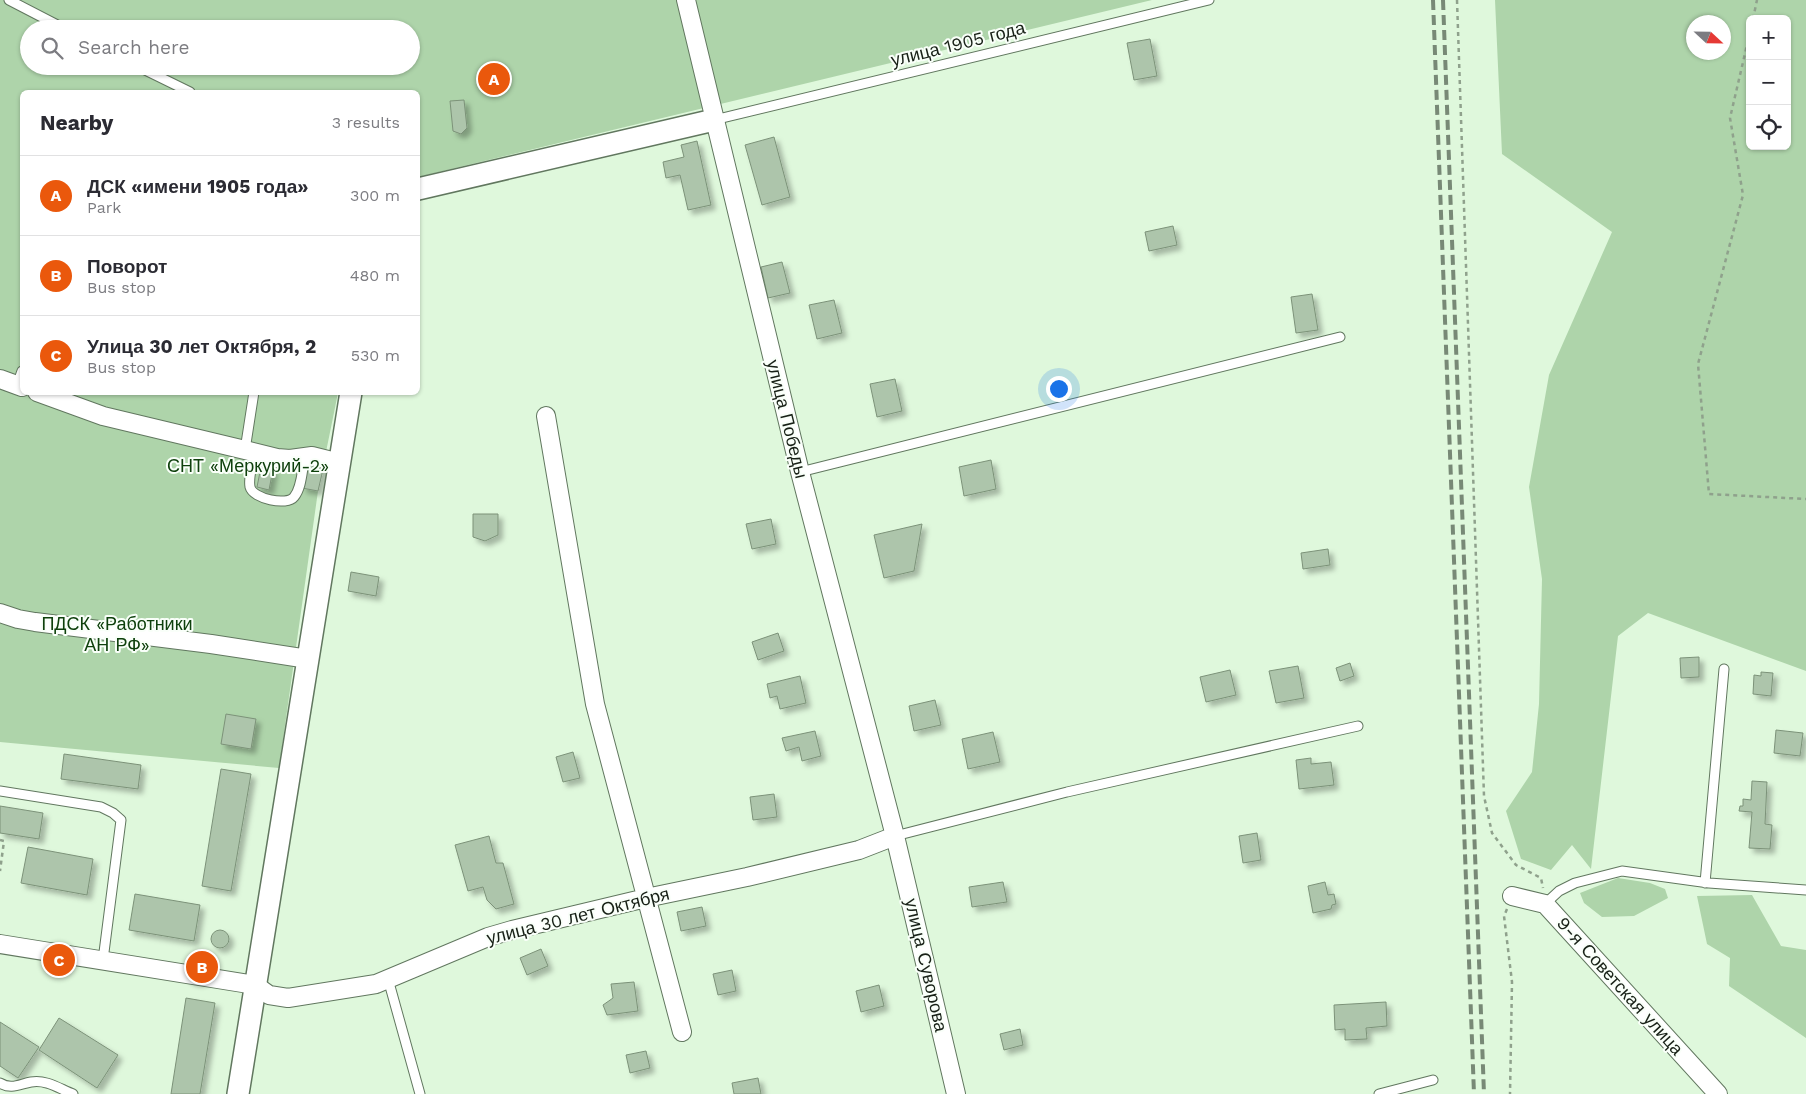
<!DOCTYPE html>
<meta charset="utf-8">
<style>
:root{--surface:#fff;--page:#f2f2f3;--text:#2b2b33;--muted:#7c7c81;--line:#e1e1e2;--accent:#ea580c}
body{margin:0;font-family:"Work Sans",sans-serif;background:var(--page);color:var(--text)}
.controls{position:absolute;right:15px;top:15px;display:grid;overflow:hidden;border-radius:8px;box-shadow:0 1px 4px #0004}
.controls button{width:45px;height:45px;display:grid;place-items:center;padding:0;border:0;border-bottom:1px solid var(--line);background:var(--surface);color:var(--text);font:25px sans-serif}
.compass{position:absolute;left:1686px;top:15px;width:45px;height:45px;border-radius:50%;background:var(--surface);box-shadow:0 1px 4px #0004;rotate:112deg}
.you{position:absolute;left:1058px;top:388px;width:18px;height:18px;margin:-12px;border:4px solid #fff;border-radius:50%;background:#1a73e8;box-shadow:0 0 0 8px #1a73e833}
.badge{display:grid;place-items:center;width:32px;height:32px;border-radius:50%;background:var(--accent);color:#fff;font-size:16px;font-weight:700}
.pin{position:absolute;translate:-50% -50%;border:2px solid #fff;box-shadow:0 1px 5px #0006}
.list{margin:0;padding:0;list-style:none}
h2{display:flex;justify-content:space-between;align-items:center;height:65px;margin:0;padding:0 20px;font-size:21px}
h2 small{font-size:16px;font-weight:400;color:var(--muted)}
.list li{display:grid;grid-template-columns:32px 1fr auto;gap:15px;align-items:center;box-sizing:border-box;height:80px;padding:0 20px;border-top:1px solid var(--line)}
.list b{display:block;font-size:19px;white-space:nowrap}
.list p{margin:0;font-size:16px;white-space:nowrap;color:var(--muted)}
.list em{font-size:16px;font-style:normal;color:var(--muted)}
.icon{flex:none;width:28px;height:28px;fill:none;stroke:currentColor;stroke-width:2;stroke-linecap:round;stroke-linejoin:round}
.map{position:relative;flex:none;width:1806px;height:1094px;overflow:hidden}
.search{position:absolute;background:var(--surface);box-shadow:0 1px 4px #0004;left:20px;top:20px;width:400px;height:55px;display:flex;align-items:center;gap:12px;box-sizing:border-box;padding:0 18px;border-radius:28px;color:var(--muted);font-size:19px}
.panel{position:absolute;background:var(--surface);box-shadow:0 1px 4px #0004;left:20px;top:90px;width:400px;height:305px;border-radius:8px}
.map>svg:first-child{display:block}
.green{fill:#aed4aa;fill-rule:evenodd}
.building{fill:#adc5ab;stroke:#7c9279;filter:url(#shadow)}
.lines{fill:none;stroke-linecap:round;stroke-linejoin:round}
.service-casing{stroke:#61775f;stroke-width:11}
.minor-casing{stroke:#61775f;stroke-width:20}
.tertiary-casing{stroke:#61775f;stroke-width:24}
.path{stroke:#8fa18c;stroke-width:2.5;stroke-dasharray:4 4;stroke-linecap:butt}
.service{stroke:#fff;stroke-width:9}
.minor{stroke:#fff;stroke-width:18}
.tertiary{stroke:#fff;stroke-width:21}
.rail{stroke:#788976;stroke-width:4;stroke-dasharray:10 5;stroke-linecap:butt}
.labels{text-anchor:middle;stroke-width:4;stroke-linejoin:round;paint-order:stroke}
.street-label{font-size:18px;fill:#182117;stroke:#f9fff9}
.park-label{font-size:18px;fill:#0e400c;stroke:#f9fff9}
</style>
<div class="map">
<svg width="1806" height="1094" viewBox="0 0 1806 1094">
<defs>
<filter id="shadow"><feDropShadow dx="4.5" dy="4.5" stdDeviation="2.5" flood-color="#0004"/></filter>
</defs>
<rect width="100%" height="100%" fill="#dff8dc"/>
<path class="green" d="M0,0H1152L418,177V92H22V392L338,393L318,491L279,768L0,742ZM29,29H411V66H29Z
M1495,0H1806V671L1648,613L1618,636L1591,869L1572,845L1551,870L1521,859L1506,811L1532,772L1539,704L1542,579L1529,487L1549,375L1612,232L1502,154ZM1750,19H1787V146H1750ZM1694,22H1724V52H1694Z
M1618,878L1650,883L1665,889L1668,898L1634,916L1602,917L1584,903L1580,893Z
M1752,895L1781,946L1806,950V1038L1729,986L1730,958L1707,944L1697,896Z"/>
<path class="building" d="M1150,39L1157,76L1134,80L1127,43Z
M464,100L467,128L461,134L453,131L450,101Z
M774,137L790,197L762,205L745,145Z
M697,141L711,205L688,210L680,175L666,178L663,162L684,157L681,145Z
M1173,226L1177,245L1149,251L1145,232Z
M782,262L790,293L768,298L761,267Z
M1312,294L1318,330L1296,333L1291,297Z
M834,300L842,333L817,339L809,305Z
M895,379L902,411L877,417L870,384Z
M991,460L996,489L964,496L959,467Z
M307,461L324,465L318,491L302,488Z
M261,467L273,469L269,490L257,487Z
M473,514H498V535L485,541L473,537Z
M771,519L776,544L752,549L746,524Z
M922,524L914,571L884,578L874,535Z
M1328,549L1330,565L1303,569L1301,553Z
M351,572L379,577L376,596L348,591Z
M778,633L784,651L758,660L752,642Z
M1699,657V677L1681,678L1680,658Z
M1350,663L1354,676L1340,681L1336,668Z
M1298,666L1304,698L1276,703L1269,671Z
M1230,670L1236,695L1206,702L1200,677Z
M1761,672L1773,673L1771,696L1753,694L1754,675L1761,676Z
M800,676L806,703L780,709L777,696L770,698L767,684Z
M935,700L941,725L914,731L909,706Z
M226,714L256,719L251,749L221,744Z
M1776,730L1803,733L1800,756L1774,753Z
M815,731L821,756L802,761L799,747L786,751L782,738Z
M993,732L1000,762L968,769L962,739Z
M573,752L580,778L563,782L556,757Z
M64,754L141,765L138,789L61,779Z
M1311,758V764L1331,762L1334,785L1299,789L1296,760Z
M221,769L251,774L231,891L202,886Z
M1752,781L1767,782L1765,824L1772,825L1770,849L1749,848L1752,812L1739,811L1740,806H1743V799L1751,800Z
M774,794L777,817L753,820L750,797Z
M0,806L43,813L39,839L0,833Z
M1257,833L1261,860L1243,863L1239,836Z
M489,836L496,863H503L514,904L496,909L487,900L483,887L468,891L455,845Z
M28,847L93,859L87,895L21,883Z
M1003,882L1007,902L972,907L969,887Z
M1325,882L1328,895L1334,894L1336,904L1332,905L1331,909L1313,913L1308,886Z
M135,894L200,905L194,941L129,930Z
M702,907L706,926L681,931L677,912Z
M211 939a9 9 0 1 1 18 0a9 9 0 1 1-18 0Z
M541,949L548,966L527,975L520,958Z
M732,970L736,991L718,995L713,974Z
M634,982L638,1011L607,1015L603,1005L613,998L611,984Z
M879,985L884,1006L861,1012L856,991Z
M186,998L215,1003L200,1094H171Z
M1386,1002L1387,1026L1366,1028L1367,1039L1345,1040V1029L1335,1030L1334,1005Z
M59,1018L118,1055L97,1088L39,1050Z
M0,1022L39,1047L18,1078L0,1066Z
M1020,1029L1023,1045L1004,1050L1000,1034Z
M646,1051L650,1068L630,1073L626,1055Z
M758,1078L761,1094H734L732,1083Z"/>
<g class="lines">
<g class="service-casing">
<path id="service" d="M9,0L65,29
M137,66L190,92
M714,120L1209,0
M17,385L22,371
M245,450L254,392
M255,453C253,463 248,476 250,487C253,499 287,506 294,497C302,488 302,469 305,457
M800,472L1340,337
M0,791L101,807L113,813L121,820L103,960
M895,836L1067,792L1358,726
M1705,883L1724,669
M1545,904L1559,891L1575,883L1622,871L1709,883L1806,890
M388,979L420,1094
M0,1083C11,1090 20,1084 31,1082C46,1079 60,1089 73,1094
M1379,1094L1433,1080"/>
</g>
<g class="minor-casing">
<path id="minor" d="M686,0L800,472L895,836L956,1094
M0,379L22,387
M37,392L103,416L245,450L277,458L290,459L312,456L340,463
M546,416L595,704L682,1032
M0,613L18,619L35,622L211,644L308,659
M1512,896L1545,904L1718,1094
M0,944L255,985L269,995L288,998L376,984L488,937L512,930L646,898L747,877L859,850L895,836"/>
</g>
<g class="tertiary-casing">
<path id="tertiary" d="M418,189L714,120
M238,1094L351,392"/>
</g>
<path class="path" d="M1457,0L1484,796L1492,833L1516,865L1541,878L1543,888
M1753,19L1757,0
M1750,32L1730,118L1743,195L1698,364L1709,494L1806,499
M0,840L4,841L0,871
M1507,909L1504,916L1512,982L1510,1094"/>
<use href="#service" class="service"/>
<use href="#minor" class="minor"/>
<use href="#tertiary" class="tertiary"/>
<path class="rail" d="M1433,0L1474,1094
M1443,0L1484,1094"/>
</g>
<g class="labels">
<g class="street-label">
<text transform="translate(958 44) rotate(-14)" y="6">улица 1905 года</text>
<text transform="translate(787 419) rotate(76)" y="6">улица Победы</text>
<text transform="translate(578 916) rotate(-14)" y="6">улица 30 лет Октября</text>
<text transform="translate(926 965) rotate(77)" y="6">улица Суворова</text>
<text transform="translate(1620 986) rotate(48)" y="6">9-я Советская улица</text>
</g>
<g class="park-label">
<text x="248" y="472">СНТ «Меркурий-2»</text>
<text x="117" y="630">ПДСК «Работники<tspan x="117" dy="21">АН РФ»</tspan></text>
</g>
</g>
</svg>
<div class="controls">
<button>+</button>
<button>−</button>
<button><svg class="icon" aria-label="locate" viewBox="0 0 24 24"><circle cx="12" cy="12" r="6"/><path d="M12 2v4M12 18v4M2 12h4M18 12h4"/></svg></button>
</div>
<svg class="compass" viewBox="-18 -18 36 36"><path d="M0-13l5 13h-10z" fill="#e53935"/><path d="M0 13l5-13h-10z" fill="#7c7c81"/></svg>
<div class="you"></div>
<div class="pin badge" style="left:494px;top:79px">A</div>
<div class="pin badge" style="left:202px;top:967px">B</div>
<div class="pin badge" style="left:59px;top:960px">C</div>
<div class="search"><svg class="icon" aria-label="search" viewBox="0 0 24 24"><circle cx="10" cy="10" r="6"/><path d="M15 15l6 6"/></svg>Search here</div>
<section class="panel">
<h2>Nearby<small>3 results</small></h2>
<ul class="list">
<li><span class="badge">A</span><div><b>ДСК «имени 1905 года»</b><p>Park</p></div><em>300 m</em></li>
<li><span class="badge">B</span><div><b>Поворот</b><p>Bus stop</p></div><em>480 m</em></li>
<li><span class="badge">C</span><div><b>Улица 30 лет Октября, 2</b><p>Bus stop</p></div><em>530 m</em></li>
</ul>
</section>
</div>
